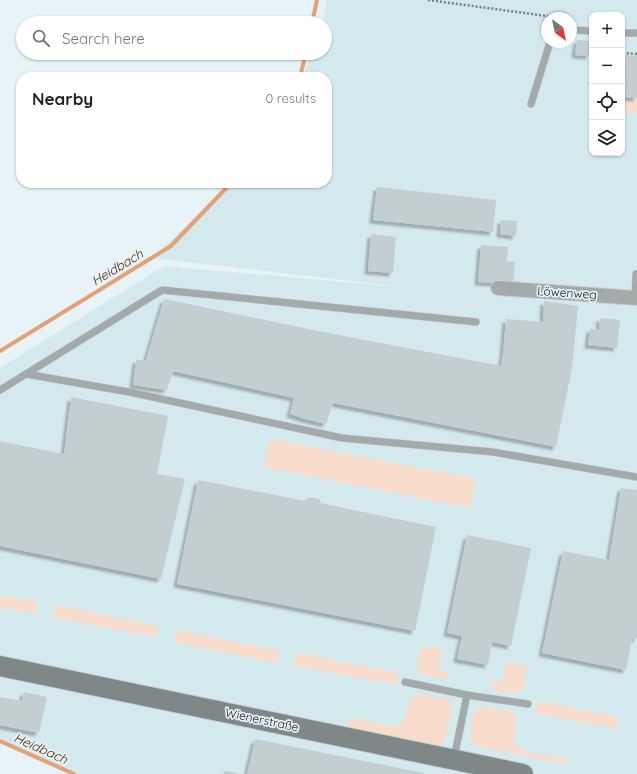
<!DOCTYPE html>
<meta charset="utf-8">
<style>
:root{--surface:#fff;--page:#f2f2f2;--text:#222;--muted:#767676;--line:#e0e0e0}
body{margin:0;font-family:Quicksand,sans-serif;background:var(--page);color:var(--text)}
.controls{position:absolute;right:12px;top:12px;display:grid;overflow:hidden;border-radius:8px;box-shadow:0 1px 3px #0004}
.controls button{width:36px;height:36px;display:grid;place-items:center;padding:0;border:0;border-bottom:1px solid var(--line);background:var(--surface);color:var(--text);font:20px sans-serif}
.compass{position:absolute;left:541px;top:12px;width:36px;height:36px;border-radius:50%;background:var(--surface);box-shadow:0 1px 3px #0004;rotate:147deg}
.list{margin:0;padding:0;list-style:none}
h2{display:flex;justify-content:space-between;align-items:center;height:52px;margin:0;padding:0 16px;font-size:17px}
h2 small{font-size:13px;font-weight:400;color:var(--muted)}
.icon{flex:none;width:22px;height:22px;fill:none;stroke:currentColor;stroke-width:2;stroke-linecap:round;stroke-linejoin:round}
.map{position:relative;flex:none;width:637px;height:774px;overflow:hidden}
.search{position:absolute;background:var(--surface);box-shadow:0 1px 3px #0004;left:16px;top:16px;width:316px;height:44px;display:flex;align-items:center;gap:10px;box-sizing:border-box;padding:0 14px;border-radius:22px;color:var(--muted);font-size:15px}
.panel{position:absolute;background:var(--surface);box-shadow:0 1px 3px #0004;left:16px;top:72px;width:316px;height:116px;border-radius:16px}
.map>svg:first-child{display:block}
.built{fill:#d4e9ee;fill-rule:evenodd}
.green{fill:#f7dccb}
.lines{fill:none;stroke-linecap:round;stroke-linejoin:round}
.stream{stroke:#e2a276;stroke-width:4}
.building{fill:#c2ced0;filter:url(#shadow)}
.lane-casing{stroke:#c5d0d2;stroke-width:8}
.street-casing{stroke:#c5d0d2;stroke-width:16}
.secondary-casing{stroke:#c5d0d2;stroke-width:22}
.path{stroke:#788082;stroke-width:2.5;stroke-dasharray:2 2;stroke-linecap:butt}
.lane{stroke:#a4a9aa;stroke-width:7}
.street{stroke:#a4a9aa;stroke-width:14}
.secondary{stroke:#7f8788;stroke-width:20}
.labels{text-anchor:middle;stroke-width:3.5;stroke-linejoin:round;paint-order:stroke}
.street-label{font-size:12px;fill:#131718;stroke:#e7f3f6}
.water-label{font-size:13px;font-style:italic;fill:#532906;stroke:#e7f3f6}
</style>
<div class="map">
<svg width="637" height="774" viewBox="0 0 637 774">
<defs>
<filter id="shadow"><feDropShadow dx="-3.5" dy="3.5" stdDeviation="1" flood-color="#0004"/></filter>
</defs>
<rect width="100%" height="100%" fill="#e7f3f6"/>
<path class="built" d="M327,0H637V774H74L0,741V368L164,266L411,288L152,258L231,183H327V77H302L312,53H325V23H323ZM592,15H622V153H592ZM547,18H571V42H547Z"/>
<path class="green" d="M622,99L637,100V113L622,112Z
M270,439L476,479L470,508L264,467Z
M0,595L37,602L35,614L0,607Z
M56,605L158,626L156,637L53,617Z
M177,630L279,651L277,663L174,642Z
M421,646L442,649L438,670L450,672L448,677L444,679L423,675L419,673L417,668Z
M296,653L398,673L396,685L293,665Z
M506,662L527,665C526,671 525,683 523,688C519,697 501,691 494,690L491,686L490,681L502,683Z
M417,694L447,699L450,702L452,706L448,731L442,744L434,747L346,732L349,718L390,726L398,725L404,719L411,699Z
M537,701L618,717L616,729L535,713Z
M481,706L512,712L517,719L514,741L517,746L525,751L567,759V765L471,745L470,735L474,712L476,709Z"/>
<g class="lines">
<path class="stream" d="M312,23L317,0
M300,77L306,53
M0,351L171,246L231,183
M0,741L74,774"/>
</g>
<path class="building" d="M577,40L591,41L590,56L575,55Z
M624,55L637,56V98L622,97Z
M377,187L496,200L493,232L373,220Z
M501,220L517,221L516,236L500,234Z
M371,234L396,237L393,273L368,271Z
M481,245L508,247L507,261L515,262L513,284L478,282Z
M164,299L318,331L501,366L503,354L506,319L543,322L544,301L578,306L572,368L556,447L333,403L326,424L305,419L290,414L294,398L173,371L167,390L133,385L136,360H146Z
M600,318L620,320L617,348L588,345L590,329L599,330Z
M71,397L168,416L157,474L185,479L161,579L0,546V441L64,454Z
M198,480L306,501L308,497L320,499V503L436,527L415,631L177,584Z
M621,488L637,490V639L632,638L626,670L542,653L563,551L609,560Z
M467,535L531,548L511,646L492,642L488,665L457,659L462,636L447,633Z
M24,692L47,697L39,733L0,725V697L22,701Z
M255,739L424,773V774H247Z
M225,771L237,773V774H224Z"/>
<g class="lines">
<g class="lane-casing">
<path id="lane" d="M571,30L592,31
M622,33H637
M531,104L550,42
M635,298L636,274
M476,322L162,290L26,374L129,392L342,438L493,452L637,477
M0,390L26,374
M405,682L467,695L454,758
M467,695L528,704"/>
</g>
<g class="street-casing">
<path id="street" d="M498,288L637,298"/>
</g>
<g class="secondary-casing">
<path id="secondary" d="M0,666L523,774"/>
</g>
<path class="path" d="M428,0L547,16L548,18
M622,57L623,53L637,54"/>
<use href="#lane" class="lane"/>
<use href="#street" class="street"/>
<use href="#secondary" class="secondary"/>
</g>
<g class="labels">
<g class="street-label">
<text transform="translate(567 293) rotate(4)" y="4">Löwenweg</text>
<text transform="translate(262 720) rotate(12)" y="4">Wienerstraße</text>
</g>
<g class="water-label">
<text transform="translate(117 267) rotate(-31)" y="5">Heidbach</text>
<text transform="translate(41 748) rotate(24)" y="5">Heidbach</text>
</g>
</g>
</svg>
<div class="controls">
<button>+</button>
<button>−</button>
<button><svg class="icon" aria-label="locate" viewBox="0 0 24 24"><circle cx="12" cy="12" r="6"/><path d="M12 2v4M12 18v4M2 12h4M18 12h4"/></svg></button>
<button><svg class="icon" aria-label="layers" viewBox="0 0 24 24"><path d="M12 4l9 5-9 5-9-5zM3 14l9 5 9-5"/></svg></button>
</div>
<svg class="compass" viewBox="-18 -18 36 36"><path d="M0-13l5 13h-10z" fill="#e53935"/><path d="M0 13l5-13h-10z" fill="#767676"/></svg>
<div class="search"><svg class="icon" aria-label="search" viewBox="0 0 24 24"><circle cx="10" cy="10" r="6"/><path d="M15 15l6 6"/></svg>Search here</div>
<section class="panel">
<h2>Nearby<small>0 results</small></h2>
<ul class="list">
</ul>
</section>
</div>
